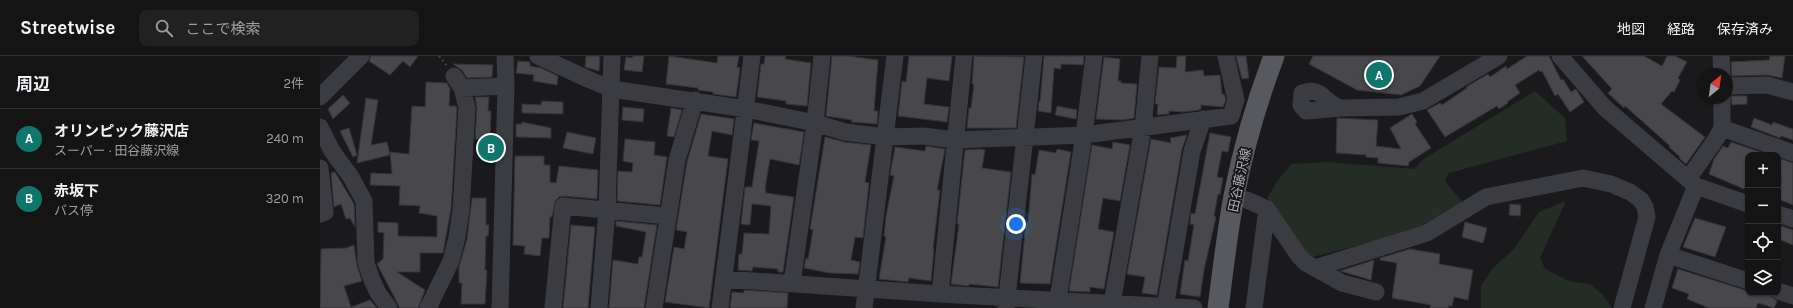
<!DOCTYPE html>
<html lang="ja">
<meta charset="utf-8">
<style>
:root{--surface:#141415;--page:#212122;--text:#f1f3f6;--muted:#9d9ea0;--line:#333334;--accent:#0f766e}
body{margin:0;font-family:Karla,"Noto Sans JP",sans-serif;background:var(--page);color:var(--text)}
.controls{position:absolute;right:12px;bottom:12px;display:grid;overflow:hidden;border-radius:8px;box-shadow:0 1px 3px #0004}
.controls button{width:36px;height:36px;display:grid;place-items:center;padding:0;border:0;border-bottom:1px solid var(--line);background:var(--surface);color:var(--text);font:20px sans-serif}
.compass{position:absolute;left:1377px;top:12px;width:36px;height:36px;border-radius:50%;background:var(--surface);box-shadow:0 1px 3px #0004;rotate:29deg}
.you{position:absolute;left:696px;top:168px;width:14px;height:14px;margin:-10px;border:3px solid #fff;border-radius:50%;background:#1a73e8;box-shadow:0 0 0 6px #1a73e833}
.badge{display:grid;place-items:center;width:26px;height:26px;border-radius:50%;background:var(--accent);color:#fff;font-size:13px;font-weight:700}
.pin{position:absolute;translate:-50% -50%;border:2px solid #fff;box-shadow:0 1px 4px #0006}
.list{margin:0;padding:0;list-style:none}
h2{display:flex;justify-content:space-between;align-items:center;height:52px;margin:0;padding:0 16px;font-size:17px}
h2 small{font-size:13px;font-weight:400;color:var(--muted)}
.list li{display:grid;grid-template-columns:26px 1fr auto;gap:12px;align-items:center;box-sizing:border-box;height:60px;padding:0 16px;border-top:1px solid var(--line)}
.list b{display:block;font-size:15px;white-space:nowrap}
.list p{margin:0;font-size:13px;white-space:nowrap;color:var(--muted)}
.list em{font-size:13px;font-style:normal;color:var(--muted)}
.icon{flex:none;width:22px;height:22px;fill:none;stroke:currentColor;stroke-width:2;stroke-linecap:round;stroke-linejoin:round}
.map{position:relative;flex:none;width:1473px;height:252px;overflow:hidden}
header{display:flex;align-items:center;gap:24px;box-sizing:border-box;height:56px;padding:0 20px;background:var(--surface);border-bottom:1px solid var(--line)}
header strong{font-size:19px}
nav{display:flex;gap:22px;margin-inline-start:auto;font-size:14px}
.search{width:280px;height:36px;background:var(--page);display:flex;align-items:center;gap:10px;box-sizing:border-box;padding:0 14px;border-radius:8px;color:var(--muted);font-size:15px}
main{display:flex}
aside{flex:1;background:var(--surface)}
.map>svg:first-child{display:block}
.green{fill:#242c26}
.building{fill:#47474c;stroke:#353438}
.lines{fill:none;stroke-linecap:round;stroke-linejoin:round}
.path{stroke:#424348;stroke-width:2;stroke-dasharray:2 3;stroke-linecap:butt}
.minor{stroke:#3b3c41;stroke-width:17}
.major{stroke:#58595f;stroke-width:21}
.labels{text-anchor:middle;stroke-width:3.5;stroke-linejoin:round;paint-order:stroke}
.street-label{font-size:13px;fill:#aeb1ba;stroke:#151517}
</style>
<header>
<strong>Streetwise</strong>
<div class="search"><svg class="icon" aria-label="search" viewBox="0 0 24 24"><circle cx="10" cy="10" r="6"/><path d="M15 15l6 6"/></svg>ここで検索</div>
<nav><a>地図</a><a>経路</a><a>保存済み</a></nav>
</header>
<main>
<aside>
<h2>周辺<small>2件</small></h2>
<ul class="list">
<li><span class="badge">A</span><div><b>オリンピック藤沢店</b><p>スーパー · 田谷藤沢線</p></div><em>240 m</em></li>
<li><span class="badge">B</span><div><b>赤坂下</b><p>バス停</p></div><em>320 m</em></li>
</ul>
</aside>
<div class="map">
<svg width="1473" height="252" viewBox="0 0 1473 252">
<rect width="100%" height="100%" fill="#1a1a1c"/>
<path class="green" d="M1215,35L1245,62L1247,85L1129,117L1125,125L1145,149L1104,173L988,202L947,142L958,124L971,108L1007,106L1095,113L1102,104Z
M1246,145L1220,202L1225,213L1249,225L1270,228L1283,239L1292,252H1161V230L1173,212L1193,194L1219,156Z"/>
<path class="building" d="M51,0H98L90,11L83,5L70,19L49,5Z
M266,0H280L279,15L265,11Z
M313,0H324L322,16L304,14L306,1L312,2Z
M349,0L397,7L398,0H419L417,11L420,12L416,41L393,38V36L378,34V32L346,28Z
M445,0H466L465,3L491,7L487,50L466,48V45L437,41L441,8H444Z
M512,0H528L558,4L554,55H558L557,68L531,66L532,64L506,60Z
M589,0H632L629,25L607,22L604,48L629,51L627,66L578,60L582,25L586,26Z
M654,0L704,1L696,72H647L649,52H651L654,28H652Z
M724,0H764L763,9L741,8V13L734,12L731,57L718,55L719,45L720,46Z
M857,0H866L865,16L883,14L884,20L900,19L902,38H904L906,44L903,51L881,49V53L879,54L863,56L849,55V58L837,59L838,48H835L839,11L856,12Z
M916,0H926L929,22L922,23Z
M993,0H1120L1100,30L1081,39L1037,34L989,8Z
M1207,0H1229L1241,24L1243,23L1251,36L1256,33L1264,46L1250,56L1238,38L1235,40L1222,15L1220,16L1219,14L1195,29L1200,37L1187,46L1188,47L1179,53L1177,50L1125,81L1107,54L1120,47L1122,49L1147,32L1146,31L1168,18L1170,21L1186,10L1187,13Z
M1262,0H1324L1342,10L1347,0H1355L1367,6L1358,22L1360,24L1354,36L1352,35L1341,48L1385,81L1366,108L1359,102L1360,101L1349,91L1350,90L1305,50L1304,52L1288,37L1292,33Z
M1450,0H1465L1462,22L1447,19L1412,20L1411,6L1449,4Z
M784,1L800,3L798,25H801V27L817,28L814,62L803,64L776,63Z
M198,5L210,6V10L221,12L238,20L237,29L213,25L214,19L196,17Z
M133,8L173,9L172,21L147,22L142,14Z
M106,26L127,27L130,33L129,50H136L137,53L131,153L123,197H100V216H77L105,234L98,252H80L57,208L63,203L64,177L58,176V166L78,167V180L117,181V160L99,157L100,150L79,149L80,130L50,129L51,117L72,118L70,96L89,98L92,50L105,51Z
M23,39L30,47L13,63L8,53Z
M1411,40H1427V48L1412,49Z
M155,41H169L168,55H171L170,84L155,83L157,52Z
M46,42L58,44L51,89L67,86L70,99L37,107Z
M222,45L243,46V58L202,57V48L221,49Z
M737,50L757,54L756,63L735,59Z
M303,51L324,53L323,66L302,64Z
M351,52L362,54L354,81L347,80Z
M381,58L414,63L412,79L392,75L388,100L408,103L389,252L345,246L354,191L364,193L367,176L356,174L367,106Z
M1092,58L1097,66L1095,68L1111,92L1089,106L1088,110L1058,107V102L1046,101V99L1016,97L1017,62L1058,64L1056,90L1081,93L1070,72Z
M1434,62L1452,69L1453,66L1473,73V84L1461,80L1460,82L1431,71Z
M202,66L231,72V82L196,81V68H202Z
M434,67L484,76L479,109L450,103L445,132L446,137L474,141L463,216H458V213L433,211L432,215L418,214L419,198H422L424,177L449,178L451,150L432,148L430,169L421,168L425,131H432L439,85L431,84Z
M29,72L37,99L33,101L20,75Z
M247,76L276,82L273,98L243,92Z
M890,77L911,81L908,96L902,95L897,121L903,122L900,139L898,138L894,160L896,161L884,214L880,241L860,238L865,204L868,205L874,169L870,168L871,157L875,158Z
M867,79L862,93L837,239L822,237L825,221L807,218L831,83L851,87L850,82Z
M505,81L524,86L551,89L545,126L549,127L543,182L535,181L531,204L540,206L538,218L510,217L484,212L486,202L488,203L493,174L490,173Z
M305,83L335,86L334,99L347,101L340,149L297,145L298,115L312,116L313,107L303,105Z
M793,86L810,89L800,145L783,142L778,173L794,176L784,233L770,231V236L749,235L772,89L792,93Z
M1411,86L1449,99H1428V122L1424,133L1389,118L1394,103L1403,90L1408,92Z
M606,90L625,93L617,134H620L613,193H614L611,225L589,222L588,226L559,223L566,181L564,180L566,160L574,120L570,119L575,91L605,95Z
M660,93L665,94L662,112L691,116L678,231L649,228V230L631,228L639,168H637L645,94Z
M737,93L751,96L730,228L700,227L706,166H708L712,118L715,119L719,94L736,97Z
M195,100H224V109H230V126L236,127L239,110L278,114L277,143L244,140L239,141L235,145L232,161H230L229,182H222L220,200L204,198L205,190L193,189Z
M1458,102L1473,107V149L1458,143V132L1462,122L1458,121Z
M15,116L34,148L35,171L30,162L26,163L21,148L14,151L11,117Z
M152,142H166V169H169L168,180H166L165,214H167L165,248H141L142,227H139V211L147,183Z
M1190,148L1201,149L1200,160L1189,159Z
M1375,162L1406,171L1395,201L1363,191Z
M296,165L337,169L324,252H289L293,204L318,208L319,201H322L326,176L296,170Z
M1145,166L1167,172L1163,187L1142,181Z
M251,169L275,171L268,252H243Z
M1461,170L1473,174V189L1458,183Z
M34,189L37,210L42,225L24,230L31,251L50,244L57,252H0L1,193L26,192Z
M1090,193L1120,198L1119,208L1153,214L1148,244L1134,241L1132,250L1129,249V252H1110L1111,249L1072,242L1077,207L1060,204V202Z
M1054,204L1051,224L1020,215Z
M1358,213L1428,235V237H1443L1449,239L1457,245L1454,252L1438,247L1436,252H1389L1367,243L1369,238L1352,232Z
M424,234L468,237L467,252H410L412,236L424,237Z"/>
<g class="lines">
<path class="path" d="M119,0L127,10"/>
<path class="minor" d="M218,0L270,24L292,33L426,53L495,67L525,76L566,81L603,80L636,84L764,79L911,60L916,44L906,0
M1240,0L1285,52L1376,130L1428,148
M1401,0L1402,18
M1407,30L1447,29L1473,36
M142,32L186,30
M0,41L41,0
M1020,52C1004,47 1003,30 982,37L981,49L986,55L1020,52L1079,51L1103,45L1179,0
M0,71L12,95L31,121L44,145L46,207L52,224L58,237L69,252
M1402,72L1473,97
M0,112L5,156L0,158
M1368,123L1396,83L1402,72V42
M927,144L947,153L979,200L986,207L1022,227L1056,236
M1458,158L1473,163
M1348,199L1428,225
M995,212L1107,177L1166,141L1263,122L1291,128L1310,136L1321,144L1325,151L1327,161L1302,252
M404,223L620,238L874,252
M472,227L495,67L502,0
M1458,235L1473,240
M620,238L644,0
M738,243L764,79L774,0
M792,247L823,72L830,0
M686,250L714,0
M108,252L131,205L137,181L141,154L147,52L142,32L134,20
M180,252L186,30L185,0
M233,252L243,150L347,160
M279,252L287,154L292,0
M334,252L357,104L375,44
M400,252L432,0
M544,252L575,0
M845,252L872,95L883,63
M934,252L947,153
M1333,252L1348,199L1376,130"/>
<path class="major" d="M898,252C903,215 907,177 914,140C923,93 937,45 954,0"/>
</g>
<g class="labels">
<g class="street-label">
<text transform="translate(919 124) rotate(-78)" y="5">田谷藤沢線</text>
</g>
</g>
</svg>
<div class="controls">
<button>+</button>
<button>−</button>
<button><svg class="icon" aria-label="locate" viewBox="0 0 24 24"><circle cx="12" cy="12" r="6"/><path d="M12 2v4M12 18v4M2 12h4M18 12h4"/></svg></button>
<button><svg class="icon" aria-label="layers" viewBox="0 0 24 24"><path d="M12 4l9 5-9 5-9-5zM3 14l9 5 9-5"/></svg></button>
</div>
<svg class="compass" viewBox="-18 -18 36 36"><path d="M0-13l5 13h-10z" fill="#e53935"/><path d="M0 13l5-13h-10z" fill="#9d9ea0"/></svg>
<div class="you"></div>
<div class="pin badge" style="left:1059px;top:19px">A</div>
<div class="pin badge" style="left:171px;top:92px">B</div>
</div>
</main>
